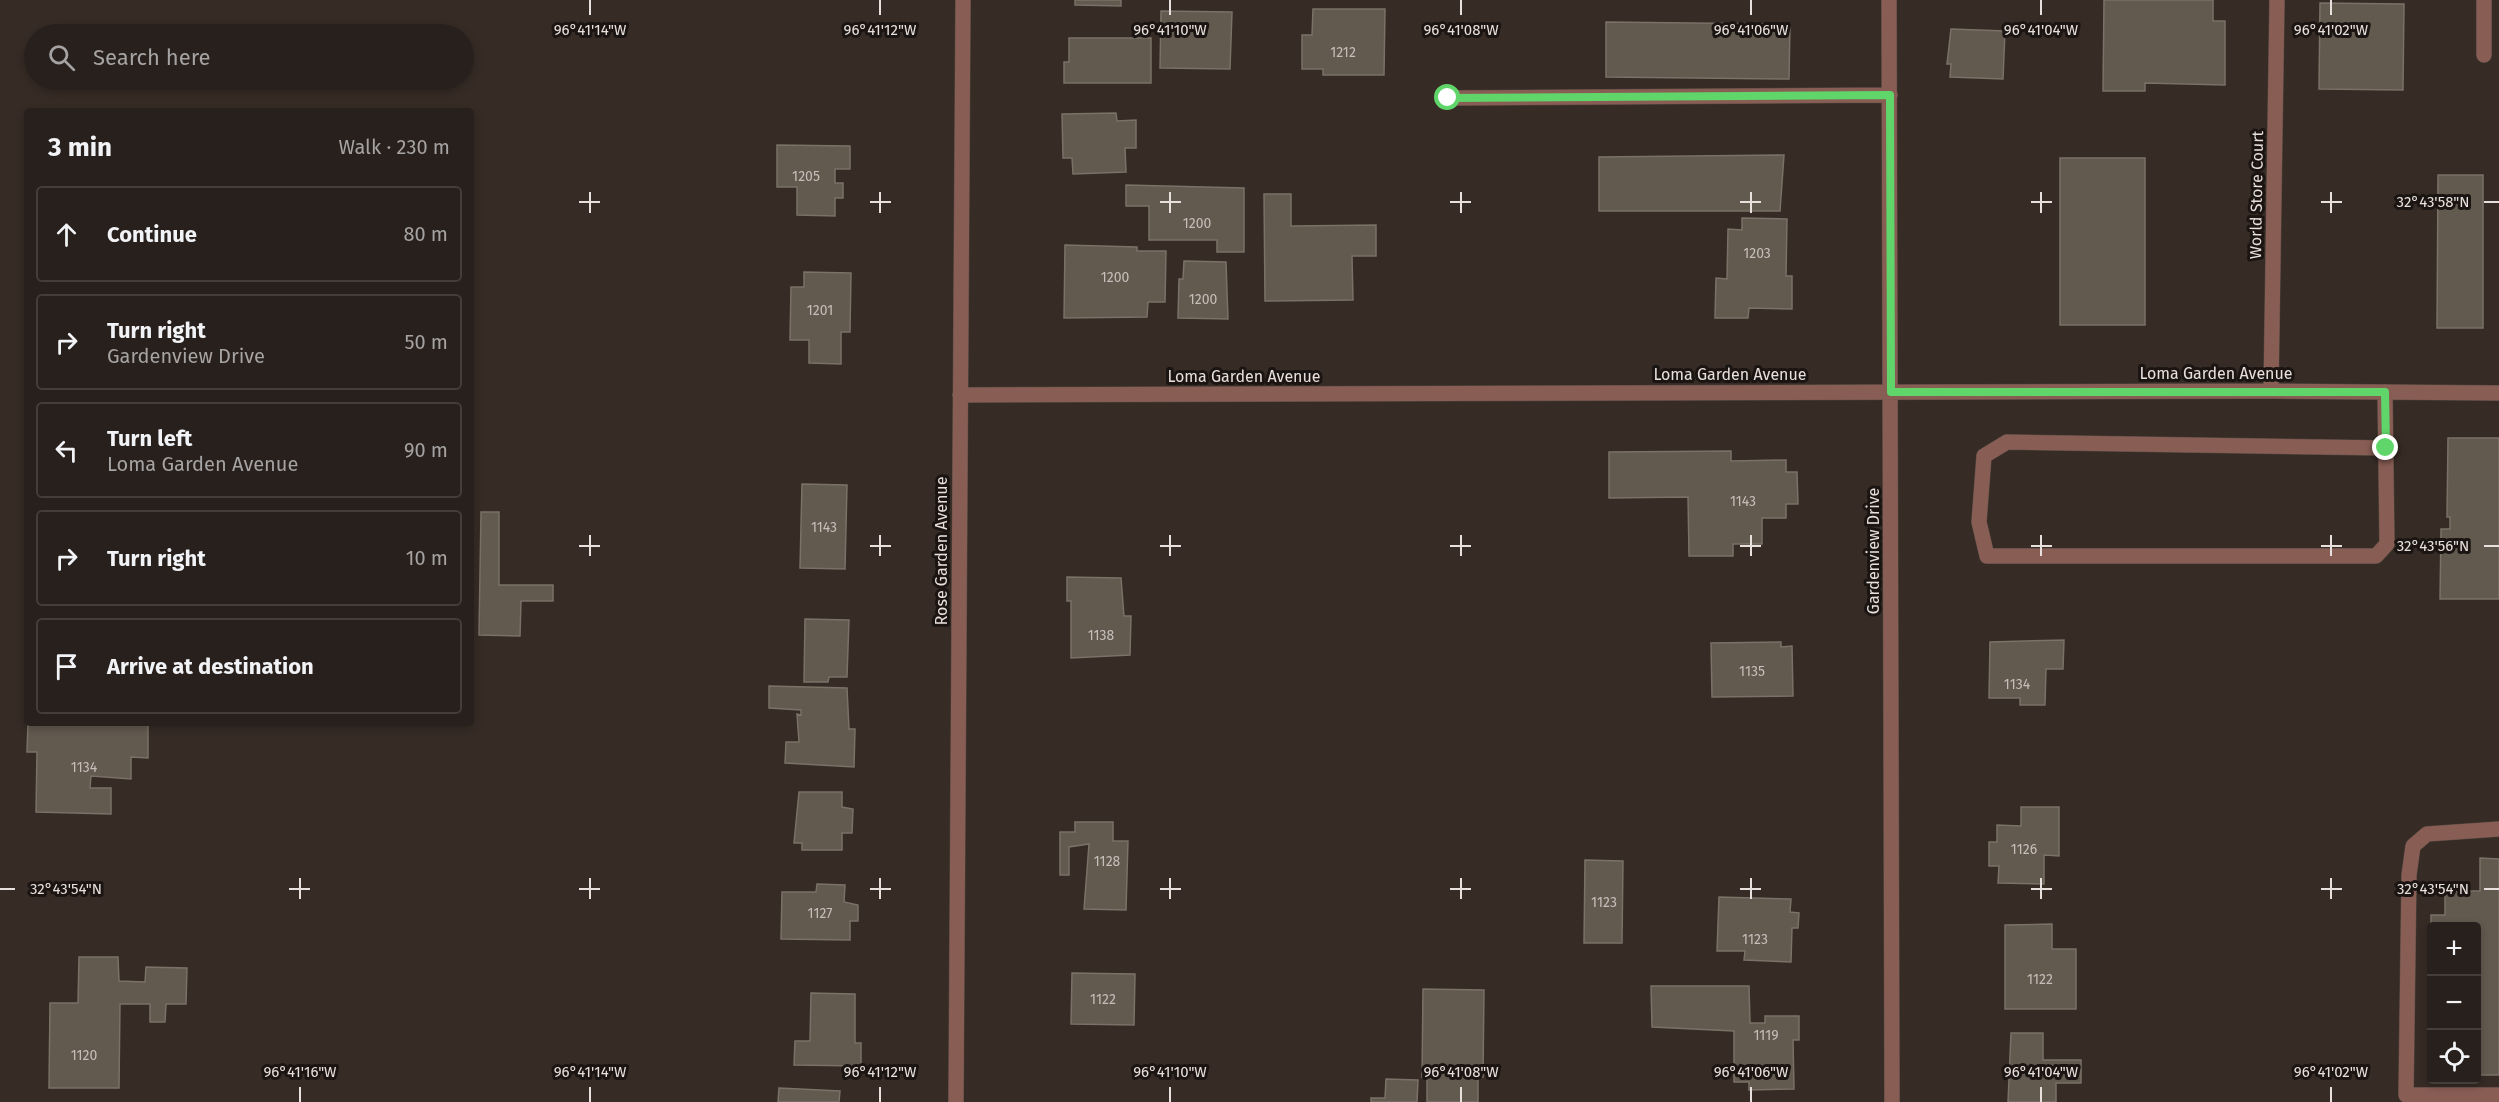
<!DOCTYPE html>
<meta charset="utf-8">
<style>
:root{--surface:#28201c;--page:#342d29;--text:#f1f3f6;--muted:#a5a3a3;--line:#443e3b}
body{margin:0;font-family:"Fira Sans",sans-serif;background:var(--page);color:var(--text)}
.controls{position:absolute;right:18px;bottom:18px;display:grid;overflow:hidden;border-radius:6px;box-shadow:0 3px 9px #0003}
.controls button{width:54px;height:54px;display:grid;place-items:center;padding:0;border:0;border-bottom:2px solid var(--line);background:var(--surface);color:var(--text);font:30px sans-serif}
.stop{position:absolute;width:18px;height:18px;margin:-14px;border:4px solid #60d56a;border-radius:50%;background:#fff}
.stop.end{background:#60d56a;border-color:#fff;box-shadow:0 2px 6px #0008}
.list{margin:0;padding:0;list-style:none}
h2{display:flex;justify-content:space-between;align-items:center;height:78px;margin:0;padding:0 24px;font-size:26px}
h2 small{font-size:20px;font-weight:400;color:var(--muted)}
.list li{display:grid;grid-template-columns:39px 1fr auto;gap:18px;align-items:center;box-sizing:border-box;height:96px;margin:0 12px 12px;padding:0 12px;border:2px solid var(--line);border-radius:6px}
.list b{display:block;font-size:22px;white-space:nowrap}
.list p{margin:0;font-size:20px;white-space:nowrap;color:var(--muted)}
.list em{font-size:20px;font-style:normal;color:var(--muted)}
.icon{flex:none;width:33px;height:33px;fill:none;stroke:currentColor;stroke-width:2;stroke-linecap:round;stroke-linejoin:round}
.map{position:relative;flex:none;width:2499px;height:1102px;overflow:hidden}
.search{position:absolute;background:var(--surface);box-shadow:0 3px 9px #0003;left:24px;top:24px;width:450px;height:66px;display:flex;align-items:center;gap:15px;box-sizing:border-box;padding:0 21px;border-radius:33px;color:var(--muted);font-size:22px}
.panel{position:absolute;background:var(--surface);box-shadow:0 3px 9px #0003;left:24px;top:108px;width:450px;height:618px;border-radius:6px}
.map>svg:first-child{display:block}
.building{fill:#62594f;stroke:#7a7167;stroke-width:1.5}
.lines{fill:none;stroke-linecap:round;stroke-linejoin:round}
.minor-casing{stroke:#524842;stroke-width:16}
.minor{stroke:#885d54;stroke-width:15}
.route{stroke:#60d56a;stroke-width:8}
.ticks{fill:none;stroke:#e7e0dc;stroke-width:2}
.labels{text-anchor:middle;stroke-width:6;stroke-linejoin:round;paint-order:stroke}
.number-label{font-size:14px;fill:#c6beb9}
.street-label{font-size:16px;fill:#e7e0dc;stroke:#1a1512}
.ticks-label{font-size:15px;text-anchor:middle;fill:#e7e0dc;stroke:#1a1512;stroke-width:6;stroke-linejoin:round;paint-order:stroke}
</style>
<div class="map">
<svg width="2499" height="1102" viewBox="0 0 2499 1102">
<rect width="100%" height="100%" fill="#362b25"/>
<path class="building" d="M1075,0H1121V6L1075,5Z
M2104,0H2213V21H2225V85L2145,83V91H2103Z
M2320,3L2404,4L2403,90L2319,89Z
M1313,9H1385L1384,75H1323V69H1302V35H1312Z
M1161,11L1232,12L1230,69L1160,68Z
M1606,22L1790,24L1789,79L1606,77Z
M1951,29L2005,31L2003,79L1950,77L1951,64H1947Z
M1069,38H1151V83H1064V62H1069Z
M1116,113L1117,121L1136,120V148H1125L1126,172L1073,174L1072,158H1063L1062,114Z
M777,145L850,146V169H835V183H843V198H835V216L797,215V187H777Z
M1784,155L1780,211H1599V157Z
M2060,158H2145V325H2060Z
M2438,175H2483V328H2437Z
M1126,185L1244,188V252H1217V240H1149V206H1126Z
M1264,194H1291V226L1376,225V256H1352L1353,300L1265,301Z
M1742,218L1787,219L1786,276H1792V309L1749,308L1748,318H1715L1716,278L1727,279L1728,229L1742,230Z
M1065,245L1137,247V251H1166L1165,302H1148L1147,317L1064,318Z
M1184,261L1226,262L1228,319L1178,318L1179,279H1183Z
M804,272L851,273L850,332H841V364L809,363V340H790L791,287H804Z
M2448,438H2499V599H2440L2441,529H2450V517H2447Z
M1731,451V461L1786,460V472H1797L1798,504H1786V518H1762V544H1733V556H1689L1688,497L1609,498V452Z
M802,484L847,485L845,569L800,568Z
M481,512H499V585H553V601H521L520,636L479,635Z
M1067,577L1121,578L1124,616H1131L1130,655L1071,658V601H1067Z
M805,619L849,620L847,677H829L828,682H804Z
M2064,640L2063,669H2046L2045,705H2020V698H1989L1990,642Z
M1781,642V647L1792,646L1793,696L1712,697L1711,643Z
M769,686L847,688L849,729H855L854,767L785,763L786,742H799L797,714L801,715V710L769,708Z
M28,723H148V758L131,757V779L91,776L90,788H111V814L36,812L37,752H27Z
M799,792H842V807L853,809L852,833H842V850H802V843H794Z
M2021,807H2059V856L2044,855V884L1998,883L1999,866H1989V842H1997V825L2021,826Z
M1075,822H1113V841H1128L1126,910L1084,909L1089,844L1069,847V875H1060V832H1075Z
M2480,858L2499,859V1075H2479L2480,1031H2476V926H2432L2431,978V915H2445V891H2480Z
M1585,860L1623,861L1622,943H1584Z
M817,884L845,885L844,902L858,905V921H850V940L781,939L782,892H816Z
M1719,897L1791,899L1790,912L1799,913L1798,928H1792L1791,962L1744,960L1745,951H1717Z
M2052,924V949H2076V1009H2005V925Z
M79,957H118L119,981L145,982L146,967L187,968L186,1004H166L165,1022H150V1004H120L119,1088H49L50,1003H78Z
M1072,973L1135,974L1134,1025L1071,1024Z
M1651,986H1749L1750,1023H1765V1016H1799V1040H1793L1794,1089L1749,1090V1082H1734V1031L1652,1027Z
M1423,989L1484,990L1483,1077H1478V1102H1427V1077H1422Z
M811,993L855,994V1043H861V1066L794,1065L795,1041H810Z
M2011,1033H2043V1060H2081V1083H2056V1102H2008Z
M1386,1079L1418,1080L1417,1102H1371V1098H1385Z
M779,1088L840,1091L839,1102H778Z"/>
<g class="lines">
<g class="minor-casing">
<path id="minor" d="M1889,0L1892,1102
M2484,0V55
M1448,98L1890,95
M2271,391L2277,0
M2385,392L2387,544L2376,556H1987L1979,522L1984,456L2007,442L2386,448
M960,395L2271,391L2499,393
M2499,829L2427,834L2413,846L2409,875L2406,1095H2499
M956,1102L963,0"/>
</g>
<use href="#minor" class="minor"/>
</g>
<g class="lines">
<path class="route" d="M1448,98L1890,95L1891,392H2385L2386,448"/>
</g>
<path class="ticks" d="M590,0V15M880,0V15M1170,0V15M1461,0V15M1751,0V15M2041,0V15M2331,0V15M590,192V213M880,192V213M1170,192V213M1461,192V213M1751,192V213M2041,192V213M2331,192V213M579,202H600M870,202H891M1160,202H1181M1450,202H1471M1740,202H1761M2031,202H2052M2321,202H2342M2484,202H2499M590,535V556M880,535V556M1170,535V556M1461,535V556M1751,535V556M2041,535V556M2331,535V556M579,546H600M870,546H891M1160,546H1181M1450,546H1471M1740,546H1761M2031,546H2052M2321,546H2342M2484,546H2499M300,878V899M590,878V899M880,878V899M1170,878V899M1461,878V899M1751,878V899M2041,878V899M2331,878V899M0,889H15M289,889H310M579,889H600M870,889H891M1160,889H1181M1450,889H1471M1740,889H1761M2031,889H2052M2321,889H2342M2484,889H2499M300,1087V1102M590,1087V1102M880,1087V1102M1170,1087V1102M1461,1087V1102M1751,1087V1102M2041,1087V1102M2331,1087V1102"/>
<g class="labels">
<g class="number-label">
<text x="1343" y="57">1212</text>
<text x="806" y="181">1205</text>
<text x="1197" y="228">1200</text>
<text x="1757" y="258">1203</text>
<text x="1115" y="282">1200</text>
<text x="1203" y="304">1200</text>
<text x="820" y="315">1201</text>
<text x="1743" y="506">1143</text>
<text x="824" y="532">1143</text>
<text x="1101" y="640">1138</text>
<text x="1752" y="676">1135</text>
<text x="2017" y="689">1134</text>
<text x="84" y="772">1134</text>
<text x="2024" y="854">1126</text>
<text x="1107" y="866">1128</text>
<text x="1604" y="907">1123</text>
<text x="820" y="918">1127</text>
<text x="1755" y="944">1123</text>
<text x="2040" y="984">1122</text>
<text x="1103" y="1004">1122</text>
<text x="1766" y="1040">1119</text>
<text x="84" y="1060">1120</text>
</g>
<g class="street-label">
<text transform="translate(2256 195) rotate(-89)" y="6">World Store Court</text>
<text x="2216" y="379">Loma Garden Avenue</text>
<text x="1730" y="380">Loma Garden Avenue</text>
<text x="1244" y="382">Loma Garden Avenue</text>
<text transform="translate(941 551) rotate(-90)" y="6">Rose Garden Avenue</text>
<text transform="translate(1873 551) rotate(-90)" y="6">Gardenview Drive</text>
</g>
</g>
<g class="ticks-label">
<text x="590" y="35">96°41'14"W</text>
<text x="880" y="35">96°41'12"W</text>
<text x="1170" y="35">96°41'10"W</text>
<text x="1461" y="35">96°41'08"W</text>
<text x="1751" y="35">96°41'06"W</text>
<text x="2041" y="35">96°41'04"W</text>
<text x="2331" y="35">96°41'02"W</text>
<text x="2433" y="207">32°43'58"N</text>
<text x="2433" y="551">32°43'56"N</text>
<text x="66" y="894">32°43'54"N</text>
<text x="2433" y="894">32°43'54"N</text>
<text x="300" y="1077">96°41'16"W</text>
<text x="590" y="1077">96°41'14"W</text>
<text x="880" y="1077">96°41'12"W</text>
<text x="1170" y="1077">96°41'10"W</text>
<text x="1461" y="1077">96°41'08"W</text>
<text x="1751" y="1077">96°41'06"W</text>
<text x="2041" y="1077">96°41'04"W</text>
<text x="2331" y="1077">96°41'02"W</text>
</g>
</svg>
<div class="controls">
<button>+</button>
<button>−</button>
<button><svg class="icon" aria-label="locate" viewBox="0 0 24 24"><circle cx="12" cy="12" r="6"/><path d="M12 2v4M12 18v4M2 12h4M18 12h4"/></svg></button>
</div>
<div class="stop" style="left:1448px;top:98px"></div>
<div class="stop end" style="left:2386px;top:448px"></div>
<div class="search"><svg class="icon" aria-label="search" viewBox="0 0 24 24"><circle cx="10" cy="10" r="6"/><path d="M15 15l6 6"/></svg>Search here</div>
<section class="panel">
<h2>3 min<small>Walk · 230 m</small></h2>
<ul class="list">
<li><svg class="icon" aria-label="ahead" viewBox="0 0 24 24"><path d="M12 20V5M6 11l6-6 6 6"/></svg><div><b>Continue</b></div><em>80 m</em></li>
<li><svg class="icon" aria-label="right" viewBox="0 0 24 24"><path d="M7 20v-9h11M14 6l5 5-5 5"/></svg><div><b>Turn right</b><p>Gardenview Drive</p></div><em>50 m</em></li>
<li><svg class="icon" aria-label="left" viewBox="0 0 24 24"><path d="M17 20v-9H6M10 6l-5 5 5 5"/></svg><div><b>Turn left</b><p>Loma Garden Avenue</p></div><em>90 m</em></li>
<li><svg class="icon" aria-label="right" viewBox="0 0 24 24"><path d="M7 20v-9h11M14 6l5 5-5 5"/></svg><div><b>Turn right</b></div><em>10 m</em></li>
<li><svg class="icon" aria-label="arrive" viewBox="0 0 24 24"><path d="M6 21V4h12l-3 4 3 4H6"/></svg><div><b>Arrive at destination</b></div></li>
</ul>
</section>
</div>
